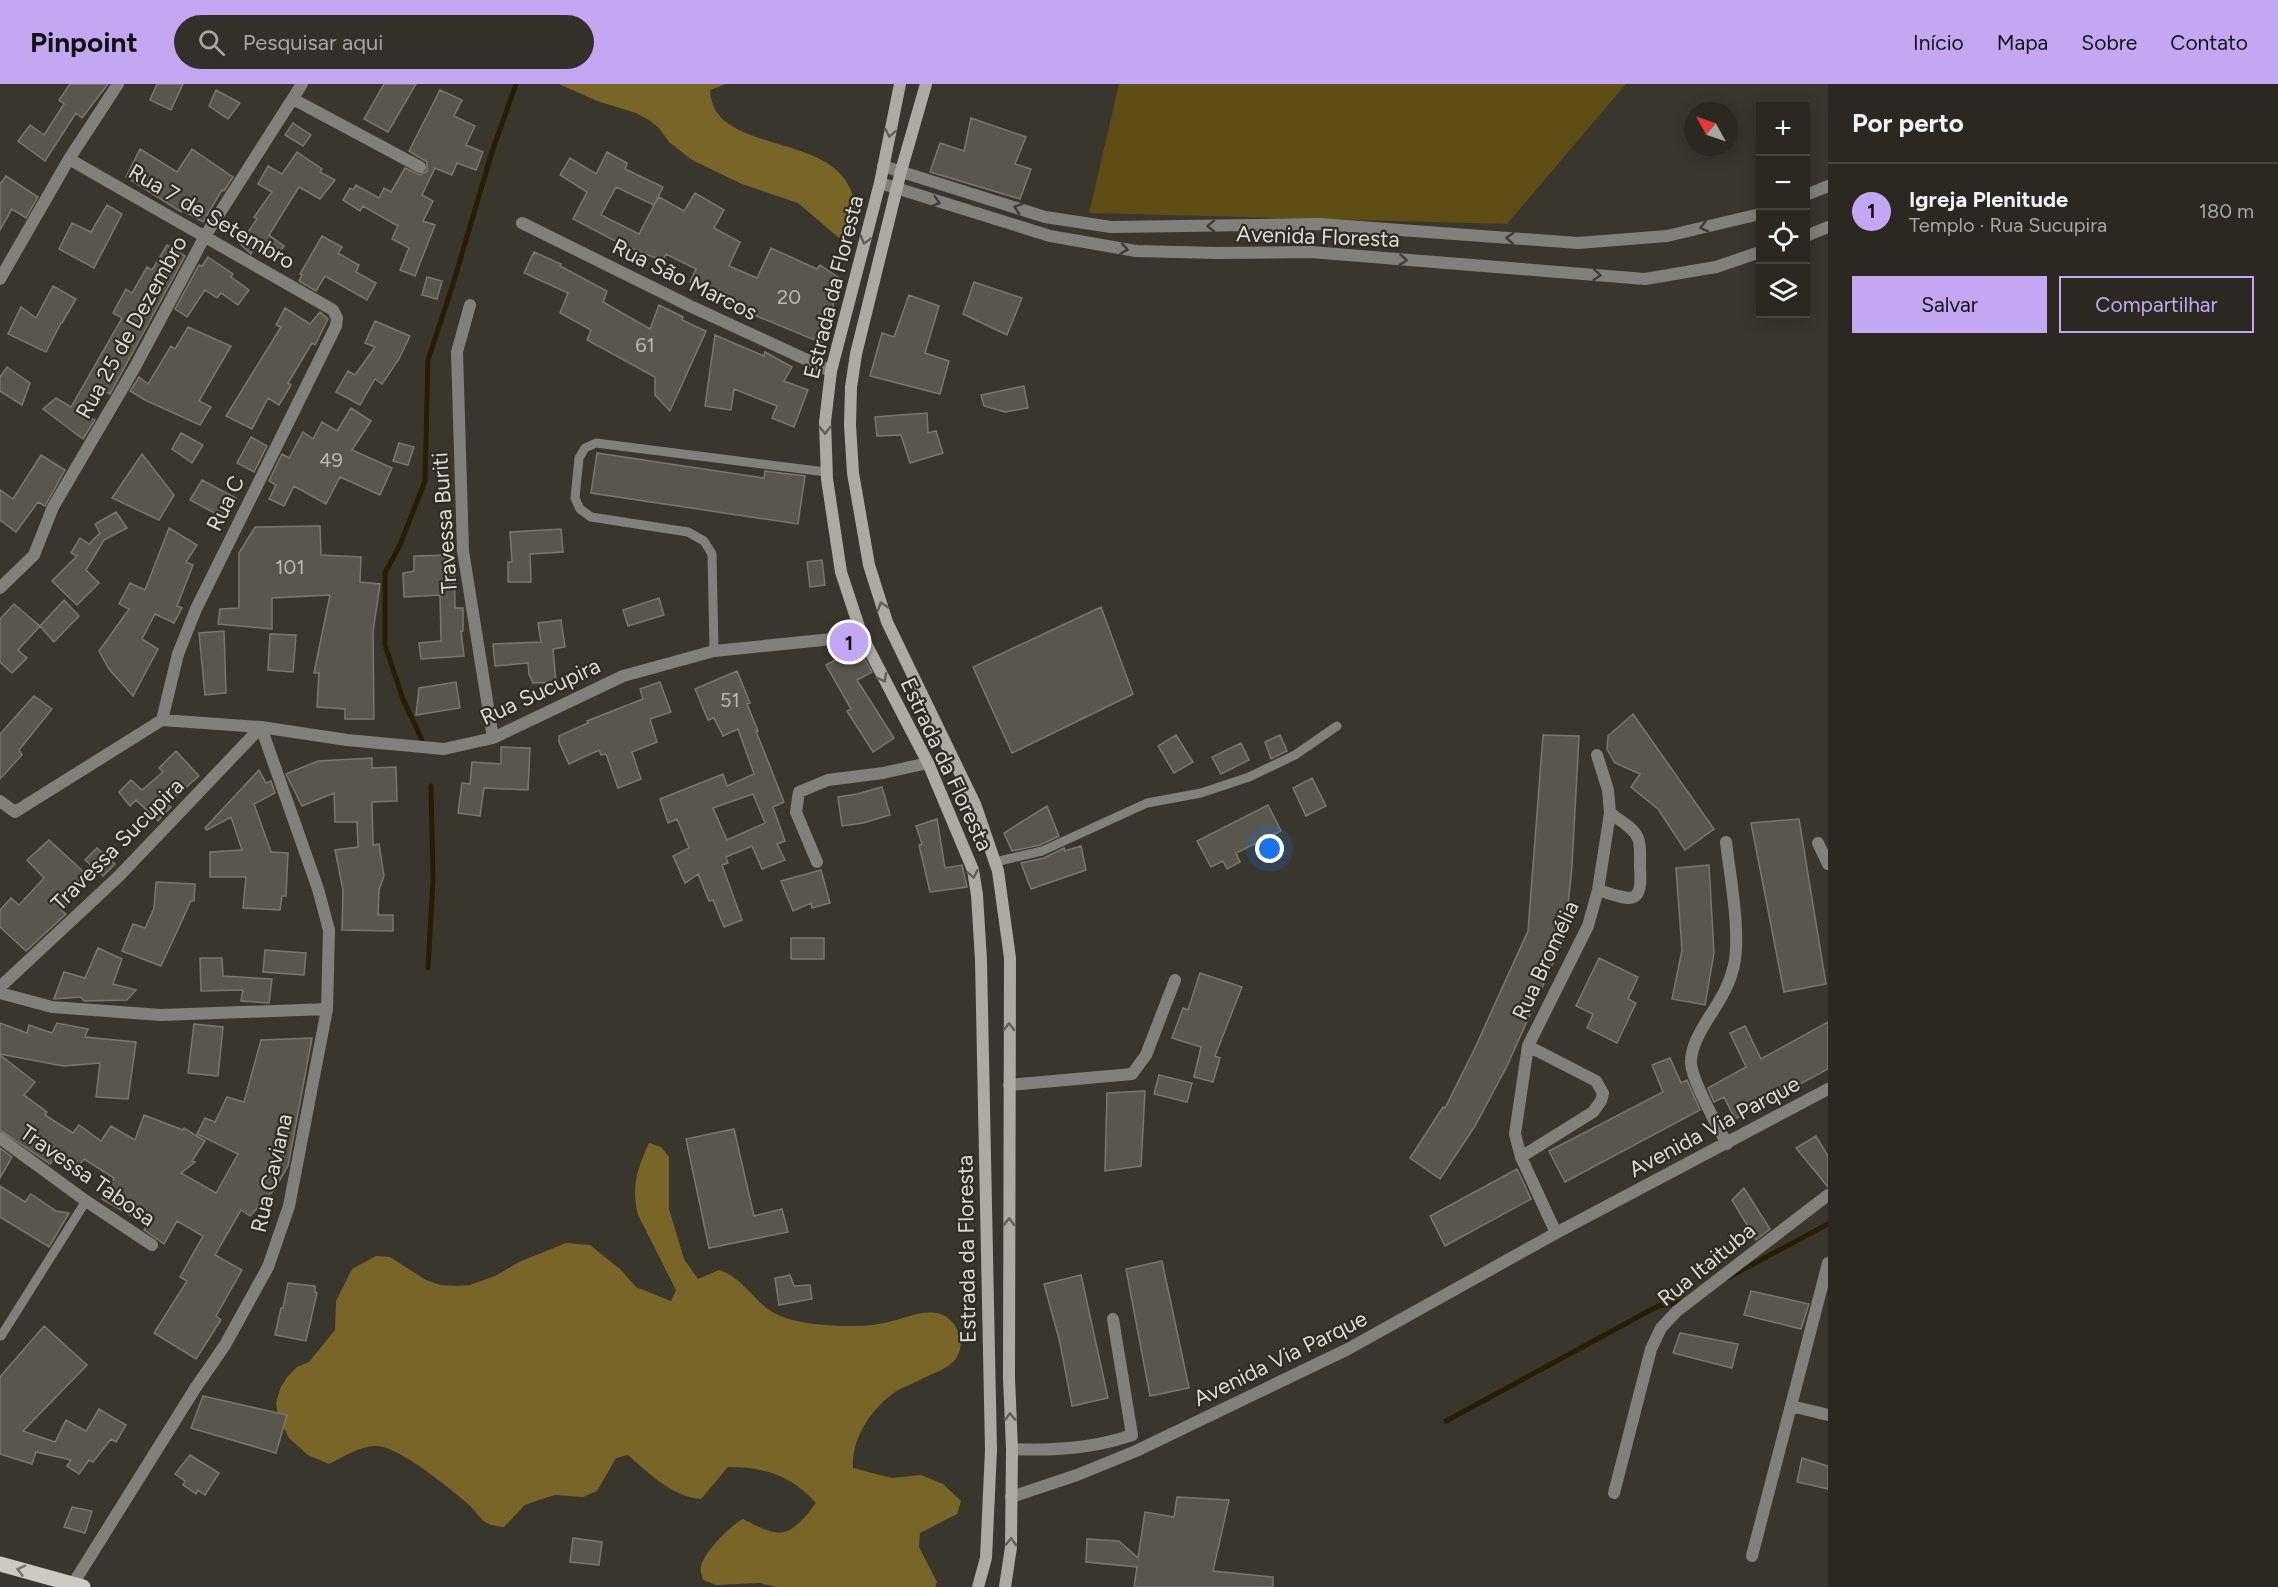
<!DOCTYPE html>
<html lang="pt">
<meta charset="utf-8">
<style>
:root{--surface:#2b2822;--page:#33302a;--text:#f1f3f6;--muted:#a6a6a5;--line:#474440;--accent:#c3a7f2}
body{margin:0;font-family:Figtree,sans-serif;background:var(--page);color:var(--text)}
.controls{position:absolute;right:18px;top:18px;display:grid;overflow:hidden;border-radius:0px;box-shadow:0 3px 15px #0003}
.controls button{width:54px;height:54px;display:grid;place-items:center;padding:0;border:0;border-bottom:2px solid var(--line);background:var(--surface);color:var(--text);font:30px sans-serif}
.compass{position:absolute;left:1684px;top:18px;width:54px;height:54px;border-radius:50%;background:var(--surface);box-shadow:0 3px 15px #0003;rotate:310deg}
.you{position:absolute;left:1270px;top:765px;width:21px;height:21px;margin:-15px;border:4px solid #fff;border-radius:50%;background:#1a73e8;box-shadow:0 0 0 9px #1a73e833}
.badge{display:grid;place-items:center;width:39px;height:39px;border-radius:50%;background:var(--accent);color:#111;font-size:20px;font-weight:700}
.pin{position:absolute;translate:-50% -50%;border:3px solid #fff;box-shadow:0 2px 6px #0006}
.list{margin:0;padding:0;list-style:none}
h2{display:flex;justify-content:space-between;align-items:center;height:78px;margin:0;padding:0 24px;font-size:26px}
h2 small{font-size:20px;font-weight:400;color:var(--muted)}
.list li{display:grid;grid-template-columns:39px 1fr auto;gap:18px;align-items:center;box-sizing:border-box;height:96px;padding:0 24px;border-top:2px solid var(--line)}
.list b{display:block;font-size:22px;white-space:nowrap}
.list p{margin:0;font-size:20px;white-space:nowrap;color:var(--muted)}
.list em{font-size:20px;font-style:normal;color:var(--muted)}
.actions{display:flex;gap:12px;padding:18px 24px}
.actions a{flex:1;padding:14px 0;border:2px solid var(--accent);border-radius:0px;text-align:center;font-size:21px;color:var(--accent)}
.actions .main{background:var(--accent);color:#111}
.icon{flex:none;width:33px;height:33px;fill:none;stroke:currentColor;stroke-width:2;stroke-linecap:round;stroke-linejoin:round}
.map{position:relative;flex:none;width:1828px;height:1503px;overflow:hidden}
header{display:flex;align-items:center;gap:36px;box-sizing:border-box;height:84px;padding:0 30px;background:var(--accent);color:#111}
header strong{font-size:28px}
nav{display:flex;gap:33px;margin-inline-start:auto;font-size:21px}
.search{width:420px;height:54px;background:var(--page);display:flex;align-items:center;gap:15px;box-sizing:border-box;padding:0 21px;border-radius:33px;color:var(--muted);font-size:22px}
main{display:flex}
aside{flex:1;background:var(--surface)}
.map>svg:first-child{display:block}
.green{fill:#5e4d15}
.forest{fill:#796527}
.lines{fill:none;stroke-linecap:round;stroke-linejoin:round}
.stream{stroke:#271d00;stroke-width:5}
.building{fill:#59564d;stroke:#7a776e;stroke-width:1.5;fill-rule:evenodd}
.service{stroke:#82807c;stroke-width:9}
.minor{stroke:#82807c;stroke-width:12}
.tertiary{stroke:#82807c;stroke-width:12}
.secondary{stroke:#acaaa3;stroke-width:12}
.primary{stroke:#cdcac2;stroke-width:15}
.oneway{stroke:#615e57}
.oneway2{stroke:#403d36}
.oneway3{stroke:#76736b}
.labels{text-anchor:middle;stroke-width:4.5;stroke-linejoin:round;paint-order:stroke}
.number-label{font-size:20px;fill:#bab9b3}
.street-label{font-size:22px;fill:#dbdad5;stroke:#2f2c24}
</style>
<header>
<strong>Pinpoint</strong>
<div class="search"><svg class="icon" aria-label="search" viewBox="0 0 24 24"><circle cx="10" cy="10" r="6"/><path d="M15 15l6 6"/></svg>Pesquisar aqui</div>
<nav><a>Início</a><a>Mapa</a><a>Sobre</a><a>Contato</a></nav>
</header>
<main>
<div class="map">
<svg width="1828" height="1503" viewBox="0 0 1828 1503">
<rect width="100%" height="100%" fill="#39362e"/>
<path class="green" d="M1119,0H1626L1507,140L1089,129Z"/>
<path class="forest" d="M559,0H726L710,6C711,25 720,36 737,45C781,68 854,64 856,131C856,144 850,149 839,154L798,119L742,100L692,76L669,58L659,44L649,36L636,29L597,17Z
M649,1059L661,1063L669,1073V1125L684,1175L698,1195L719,1186C739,1192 749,1209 764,1222C783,1239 819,1241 843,1242C856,1242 871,1242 884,1239C910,1234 945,1213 959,1250C963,1259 960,1272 952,1279C944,1286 929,1291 920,1296C912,1300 903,1303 895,1308C871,1325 851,1355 853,1384L892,1394L921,1391L943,1400L961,1417L957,1430L920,1449L919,1463L937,1498L935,1503H777L759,1499L716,1501L703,1496C702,1492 700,1487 701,1482C705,1467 730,1442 743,1435C782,1456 789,1454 816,1419C791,1391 764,1383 728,1383L701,1415C672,1413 649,1389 628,1371L616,1374L597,1407L583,1413L555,1411L542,1415L525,1421L504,1443C479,1441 483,1433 467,1419C449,1404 400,1363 377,1362C361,1361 343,1373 329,1380L308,1371L289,1354L278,1332L276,1319L280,1305L287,1293L297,1283L309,1278L335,1246L336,1217L352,1185L376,1172L390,1173L426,1196L440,1201L455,1202L470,1201L495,1192L519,1178L566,1159L590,1161L620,1185L636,1203L671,1217L676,1206L638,1131C631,1103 637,1085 649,1059Z"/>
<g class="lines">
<path class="stream" d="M422,656L403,615L385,561V489L400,461L425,397L428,276L453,200L492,68L516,0
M428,884L433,796L431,702
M1727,1194L1828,1140
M1446,1337L1658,1222L1682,1218"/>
</g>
<path class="building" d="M70,0H108L82,34L76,29L45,77L18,57L30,41L44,51L64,20L59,16Z
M157,0H183L171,26L150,16Z
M384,0H416L388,48L364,35Z
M216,6L240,19L228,35L209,22Z
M440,6L462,16L454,32L475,42L466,61L483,68L476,86L457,79L452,91L435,84L422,111L433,117L423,137L435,141L415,192L400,186L409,164L392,155L398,142L363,122L360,127L343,116L350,104L353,106L356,101L379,114L384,104L391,108L405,84L420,91L427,87V78L409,67Z
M971,34L1026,53L1015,80L1031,85L1020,115L930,88L940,59L964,67Z
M293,39L311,51L303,62L285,51Z
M140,65L177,88L192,65L233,93L224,107L222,106L203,138L182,126L181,128L126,93Z
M297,68L322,85L320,88L335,96L320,115L299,103L269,151L284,162L273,177L255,163L251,170L240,160L257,135L254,133L272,108L258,100L268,82L282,90Z
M607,68L627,79L625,85L663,103L654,121L659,113L684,127L695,109L724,126L714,144L740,158L729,182L757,194L771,164L817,185L820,181L841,195L822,259L742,226L690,198L696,185L666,170L663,177L621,160L573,135L587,108L560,91L570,74L596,90ZM616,103L654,121L639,150L601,131Z
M6,92L38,113L26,134L12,125L0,146V100Z
M107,121L122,130L94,184L59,165L72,139L91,148Z
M322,152L342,163L338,169L359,181L356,188L376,199L367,216L325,192L316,207L299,197L302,191L300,190Z
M167,161L185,172L110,310L104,307L87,332L95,336L83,355L43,325L56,314L71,323L122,234L113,229L126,205L132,209L147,183L152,186Z
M534,168L561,180L560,182L607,207L603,218L650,245L659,221L683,233L682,236L706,247L670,327L655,311V293L587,256L591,246L560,229L568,209L524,189Z
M208,173L233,190L231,193L249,206L238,221L221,209L217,214L205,206L187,233L175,225L199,181L202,182Z
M427,193L442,197L437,215L422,211Z
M974,198L1022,214L1007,251L963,230Z
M53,202L76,215L62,239H61L46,268L8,250L21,223L36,234Z
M909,211L939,222L925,269L949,277L940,310L870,292L882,249L894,253Z
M285,224L310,240L320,228L328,235L315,261L312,259L288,299L291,301L279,321L268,314L252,345L226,332L281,243L276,241Z
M375,237L410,252L399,275L382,300L375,295L360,321L336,308L348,287L355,291L375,263L365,259Z
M188,243L231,262L199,317L211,323L200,341L145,316L130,307L139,293L148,300L171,262L175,265Z
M715,251L764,272L765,268L792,283L784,297L808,306L794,343L772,334L777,322L734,305L731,326L705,322Z
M7,283L30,299L22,321L0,307V293Z
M1024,302L1028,324L1005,328L984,322L981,311Z
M351,324L371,337L352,366L392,384L380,411L340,393L326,420L294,402L284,422L269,415L276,401L269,397L282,370L289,374L303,348L313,355L322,338L337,347Z
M927,329L928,349L936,347L943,369L910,379L901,351L877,352L875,333Z
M181,349L203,361L192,379L172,365Z
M251,353L267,362L254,388L237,379Z
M399,359L414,363L408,381L393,377Z
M597,369L764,394L765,387L805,392L798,440L591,409Z
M142,370L174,411L159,436L112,414Z
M41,371L65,386L45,422L38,418L16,448L0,436V406L13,415Z
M202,396L236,414L224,434L190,416Z
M116,428L127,444L104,456L86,486L99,499L77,521L52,497L77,472L71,469L80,454L89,460L100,449L95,440Z
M320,442L321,471L361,473L360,498L380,500L373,548L374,635H345V625L317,623L319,589H314L330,511L272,514V545L218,540L220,525L239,524V469L255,443Z
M169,444L197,461L186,478L193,481L177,522L182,524L174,539L155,530L142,555L158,565L133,612L109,585L99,567L129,525L119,520L130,499L145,506Z
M561,445L563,468L530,470L531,498H508V478H512L510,448Z
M454,471L455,524H463V547H461L464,572L421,575L419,559L441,557L440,511L404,513L403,489L414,487V472Z
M822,476L825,501L810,503L807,478Z
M659,514L664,531L628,542L623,526Z
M64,516L79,532L54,558L40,542Z
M14,520L40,542L18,566L27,574L12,589L0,578V535Z
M1101,523L1133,610L1012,669L973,583Z
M561,536L565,563L553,565L556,598L533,599L529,590L528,579L495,582L493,560L541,558L538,539Z
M224,547L226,609L205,611L199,549Z
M270,550L296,551L293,588L268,586Z
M858,563L872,588L857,596L894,654L873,668L847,627L851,625L826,581Z
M737,587L750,619L747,620L758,647H756L784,718L773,723L785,757L777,760L785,776L762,785L752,762L726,773L728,779L722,781L742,836L724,843L713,816L709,817L698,790L685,799L673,772L689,764L677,735L668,739L660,715L723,690L727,702L754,690L738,645L723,652L714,634L708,636L695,605ZM753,710L765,739L727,756L713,724Z
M456,598L460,624L416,631L419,604Z
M660,598L671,628L650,635L657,658L632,668L641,695L618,704L606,670L601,671L599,666L569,680L559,658V652L588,639L587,637L643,615L640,605Z
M34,612L52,625L19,666L22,671L0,695V650Z
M1633,630L1714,745L1685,766L1658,725L1631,703L1640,690L1615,679L1607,665L1608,652Z
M1176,651L1193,678L1174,689L1158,662Z
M1280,651L1287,667L1271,675L1265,658Z
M1543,651L1579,652L1572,782L1565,852L1507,982L1475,1042L1440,1095L1410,1074L1443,1023L1445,1024L1474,966L1528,847Z
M1241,659L1249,676L1221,690L1212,673Z
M501,663L530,664L528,706L484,704L480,732L458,729L462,699L470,700L472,678L501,680Z
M176,667L199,692L167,720L171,723L158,737L136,716L130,722L119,708L131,696L142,706L163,688L159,684Z
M372,674V684L396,683L397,717L372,718L373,761L379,760L384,792L379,806L378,831H393V847L342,846L343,806L335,766L358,763L357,738H335L334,709L302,722L286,690L318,677Z
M259,686L266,699L271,697L275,709L254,720L271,768L288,769L286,812H282L280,826L243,824L246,793H210V768L242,766L231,733L207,746L205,744Z
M1312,694L1326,722L1306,732L1293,704Z
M882,703L890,731L863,739L842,742L838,713L857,710Z
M1268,721L1281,747L1236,769L1240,778L1227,785L1223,777L1211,783L1197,757Z
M1047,722L1059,752L1040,761L1012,767L1004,749Z
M937,735L945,784L962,781L967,803L930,808L919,761L922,760L916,742Z
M1799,735L1826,900L1784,908L1751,739Z
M49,756L86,790L63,812L69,818L61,826L66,830L26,867L0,843V826L11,814L19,821L44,794L27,776Z
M1081,762L1086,786L1031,805L1021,779L1044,774L1064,764L1065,767Z
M97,764L115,780L103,792L85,776Z
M1709,781L1714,869L1705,921L1672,915L1682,866L1676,784Z
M821,786L830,819L812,824L811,819L793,827L781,797Z
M156,798L195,800L194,817H191L161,882L122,867L133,840L145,844L154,824Z
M791,854H824V875H791Z
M98,864L122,875L113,900L136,906L127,916L84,917L81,913L54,915L64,888L85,894Z
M265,866L306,869L304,891L263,888Z
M200,874H222L223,892L272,895L269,919L241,917L243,906L201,907Z
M1599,874L1638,893L1628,915L1636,919L1617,959L1587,944L1593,930L1576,922Z
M1200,889L1242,903L1215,972L1220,974L1213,998L1194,993L1201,963L1172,954L1183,924L1188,926Z
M1828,938V985L1735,1035L1724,1013L1714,1018L1708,1004L1746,983L1730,949L1745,942L1761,975Z
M0,939L27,949L29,941L52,949L57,939L88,945L85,953L136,958L128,1015L96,1013L100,979L63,982L0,970Z
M194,940L223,943L218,992L188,989Z
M312,954L288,1082L274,1106L250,1132L241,1126L215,1171L242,1186L216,1232L221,1236L196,1275L154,1249L187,1197L180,1193L203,1152L177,1137L164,1160L144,1146L147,1141L102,1115L114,1094L84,1075L77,1084L57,1070L50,1080L0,1046V971L35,998L24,1011L47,1028L45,1031L73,1049L79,1041L101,1057L111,1042L135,1056L144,1031L183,1046L184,1044L205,1057L192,1077L195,1078L181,1089L216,1109L238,1070L197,1050L205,1034L215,1038L227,1013L244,1018L261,956Z
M1670,974L1681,999L1687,996L1700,1026L1565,1098L1549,1067L1663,1008L1652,981Z
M1159,991L1192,999L1187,1018L1154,1010Z
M1145,1007L1141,1082L1105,1087L1107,1009Z
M734,1045L754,1132L782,1125L788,1148L709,1164L686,1055Z
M1816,1052L1828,1072V1103L1796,1064Z
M0,1064L12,1073L0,1094Z
M1517,1085L1531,1115L1445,1162L1430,1132Z
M0,1102L25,1118L31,1110L56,1127L69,1129L49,1163L0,1133Z
M1744,1104L1770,1145L1756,1156L1732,1116Z
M1162,1177L1189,1304L1150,1312L1126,1185Z
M790,1191L794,1202L810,1201L812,1215L779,1221L775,1194Z
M1081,1191L1108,1314L1072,1322L1060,1259L1044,1200Z
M288,1199L315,1202V1208L317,1209L306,1257L275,1251L281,1224H283Z
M1751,1207L1809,1220L1801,1245L1744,1231Z
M44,1242L87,1281L23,1347L55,1358L66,1336L86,1347L99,1325L126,1341L116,1358L111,1355L93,1378L89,1376L79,1390L67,1382L71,1376L36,1368L32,1380L0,1370V1293Z
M1680,1249L1738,1260L1732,1284L1673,1269Z
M203,1312L287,1331L276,1369L191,1344Z
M190,1371L219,1389L205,1411L198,1406L196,1410L183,1401L185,1397L175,1390Z
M1802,1374L1828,1382V1405L1797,1398Z
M1177,1413L1229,1416L1213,1487L1273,1493V1503H1134L1137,1483L1086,1478L1087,1455L1119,1457L1138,1474L1145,1428L1174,1433Z
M72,1423L92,1427L85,1449L64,1443Z
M573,1454L602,1458L599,1481L570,1478Z"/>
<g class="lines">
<path class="service" d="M714,567L712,470L704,457L688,448L591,433L580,425L575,414L579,374L585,364L596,359L826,388
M995,778L1042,767L1147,719L1201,709L1249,693L1295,671L1337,642
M1,1252L86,1117"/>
<path class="minor" d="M293,15L420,83
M69,75L333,226L337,234L336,242L196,525L178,570L162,636
M522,139L690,222L831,287
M0,195L69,75L118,0
M470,221L457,268L463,467L493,654
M0,504L34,471L53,423L135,283L205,152L302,0
M162,636L261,643L347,656L444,665L493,654L623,592L714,567L862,552
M0,717L15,728L162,636
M1726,758C1730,792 1741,850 1734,881C1729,904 1718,919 1706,938C1699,950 1692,962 1691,976C1689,992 1718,1043 1727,1060
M1818,759L1828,780
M817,778L796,728L799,708L828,696L883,689L928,679
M1598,806C1630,816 1643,824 1640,783C1640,774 1641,762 1638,754C1633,743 1619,736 1610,729
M0,903L119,792L261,643L318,805L329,846L327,925L289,1122L268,1183L225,1261L196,1303L73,1500
M0,909L52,923L161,931L327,925
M1009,1001L1132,990L1146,971L1175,896
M0,1054L86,1117L152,1161
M1521,1073L1593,1028L1601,1017L1603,1009L1596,997L1528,962
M1556,1149L1521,1073L1515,1050L1528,962L1588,842L1598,806L1610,729L1608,706L1597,671
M1791,1322L1828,1331
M1012,1365C1052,1367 1095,1364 1132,1351L1113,1235
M1614,1409L1651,1265L1661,1244L1677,1227L1828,1111
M1011,1413L1077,1391L1136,1367L1348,1265L1556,1149L1828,1005
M1752,1472L1828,1179"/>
<path class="tertiary" d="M883,82L1045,133L1111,143L1319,140L1578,159L1667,152L1760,130
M880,99L1050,152L1136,167L1217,169L1311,168L1645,195L1716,183L1760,168
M1806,111L1828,102
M1806,152L1828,143"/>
<path class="secondary" d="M900,0L880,99L831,287L825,338L827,395L841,488L862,552L928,679L973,786L977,811L981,876L991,1366L986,1474L978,1503
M926,0L901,87L856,270L851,303L850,341L853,389L869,481L887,538L975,720L998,787L1010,874L1009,1294L1012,1365L1011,1463L1005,1503"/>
<path class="primary" d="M0,1480L83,1503"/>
</g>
<defs><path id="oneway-chevron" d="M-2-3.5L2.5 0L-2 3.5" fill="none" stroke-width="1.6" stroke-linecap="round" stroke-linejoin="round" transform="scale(1.5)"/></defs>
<g class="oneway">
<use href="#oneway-chevron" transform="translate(890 49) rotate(101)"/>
<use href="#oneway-chevron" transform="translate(865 156) rotate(105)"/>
<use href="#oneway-chevron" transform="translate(825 346) rotate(89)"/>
<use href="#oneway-chevron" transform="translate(882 522) rotate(-108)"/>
<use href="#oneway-chevron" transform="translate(883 594) rotate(62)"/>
<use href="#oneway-chevron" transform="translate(973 790) rotate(78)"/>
<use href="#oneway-chevron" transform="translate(1009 943) rotate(-89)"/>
<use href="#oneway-chevron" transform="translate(1009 1138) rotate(-90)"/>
<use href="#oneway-chevron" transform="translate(1010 1333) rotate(-92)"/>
<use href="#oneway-chevron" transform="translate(1011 1458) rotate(-88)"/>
</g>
<g class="oneway2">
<use href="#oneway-chevron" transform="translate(936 118) rotate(17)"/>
<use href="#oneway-chevron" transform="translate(1018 124) rotate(-162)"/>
<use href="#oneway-chevron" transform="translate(1211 142) rotate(179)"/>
<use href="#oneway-chevron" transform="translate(1704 143) rotate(167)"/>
<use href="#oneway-chevron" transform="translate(1510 154) rotate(-176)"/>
<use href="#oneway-chevron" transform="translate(1124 165) rotate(9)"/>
<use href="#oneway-chevron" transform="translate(1403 176) rotate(4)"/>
<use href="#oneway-chevron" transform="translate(1597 191) rotate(5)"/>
</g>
<use class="oneway3" href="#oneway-chevron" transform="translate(21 1486) rotate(-165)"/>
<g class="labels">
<g class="number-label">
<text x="789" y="220">20</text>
<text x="645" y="268">61</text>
<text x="331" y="383">49</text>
<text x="290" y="490">101</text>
<text x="730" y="623">51</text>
</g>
<g class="street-label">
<text transform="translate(212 132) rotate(30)" y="8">Rua 7 de Setembro</text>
<text transform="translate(1318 152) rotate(2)" y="8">Avenida Floresta</text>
<text transform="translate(685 195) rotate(26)" y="8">Rua São Marcos</text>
<text transform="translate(833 203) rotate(-76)" y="8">Estrada da Floresta</text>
<text transform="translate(131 243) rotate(-61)" y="8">Rua 25 de Dezembro</text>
<text transform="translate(225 419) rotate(-64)" y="8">Rua C</text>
<text transform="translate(444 439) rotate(-94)" y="8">Travessa Buriti</text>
<text transform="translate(540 607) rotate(-25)" y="8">Rua Sucupira</text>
<text transform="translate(947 680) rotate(65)" y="8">Estrada da Floresta</text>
<text transform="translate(117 760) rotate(-45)" y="8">Travessa Sucupira</text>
<text transform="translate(1545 876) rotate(-65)" y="8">Rua Bromélia</text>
<text transform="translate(1714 1042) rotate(-28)" y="8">Avenida Via Parque</text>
<text transform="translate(271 1089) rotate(-77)" y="8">Rua Caviana</text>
<text transform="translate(88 1091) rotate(35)" y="8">Travessa Tabosa</text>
<text transform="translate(966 1165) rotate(-91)" y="8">Estrada da Floresta</text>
<text transform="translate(1706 1180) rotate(-39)" y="8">Rua Itaituba</text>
<text transform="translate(1280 1274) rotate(-26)" y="8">Avenida Via Parque</text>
</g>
</g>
</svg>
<div class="controls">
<button>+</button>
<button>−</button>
<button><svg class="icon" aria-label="locate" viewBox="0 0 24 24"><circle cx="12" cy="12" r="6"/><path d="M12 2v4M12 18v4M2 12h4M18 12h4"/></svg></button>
<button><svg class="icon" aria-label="layers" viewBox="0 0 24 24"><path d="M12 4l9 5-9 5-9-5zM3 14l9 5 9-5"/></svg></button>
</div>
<svg class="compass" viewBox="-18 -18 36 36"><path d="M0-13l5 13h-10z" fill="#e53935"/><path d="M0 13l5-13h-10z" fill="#a6a6a5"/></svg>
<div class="you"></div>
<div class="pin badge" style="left:849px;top:558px">1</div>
</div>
<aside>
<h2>Por perto<small></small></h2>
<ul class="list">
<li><span class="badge">1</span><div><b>Igreja Plenitude</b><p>Templo · Rua Sucupira</p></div><em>180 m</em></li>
</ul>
<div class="actions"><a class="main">Salvar</a><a>Compartilhar</a></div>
</aside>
</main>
